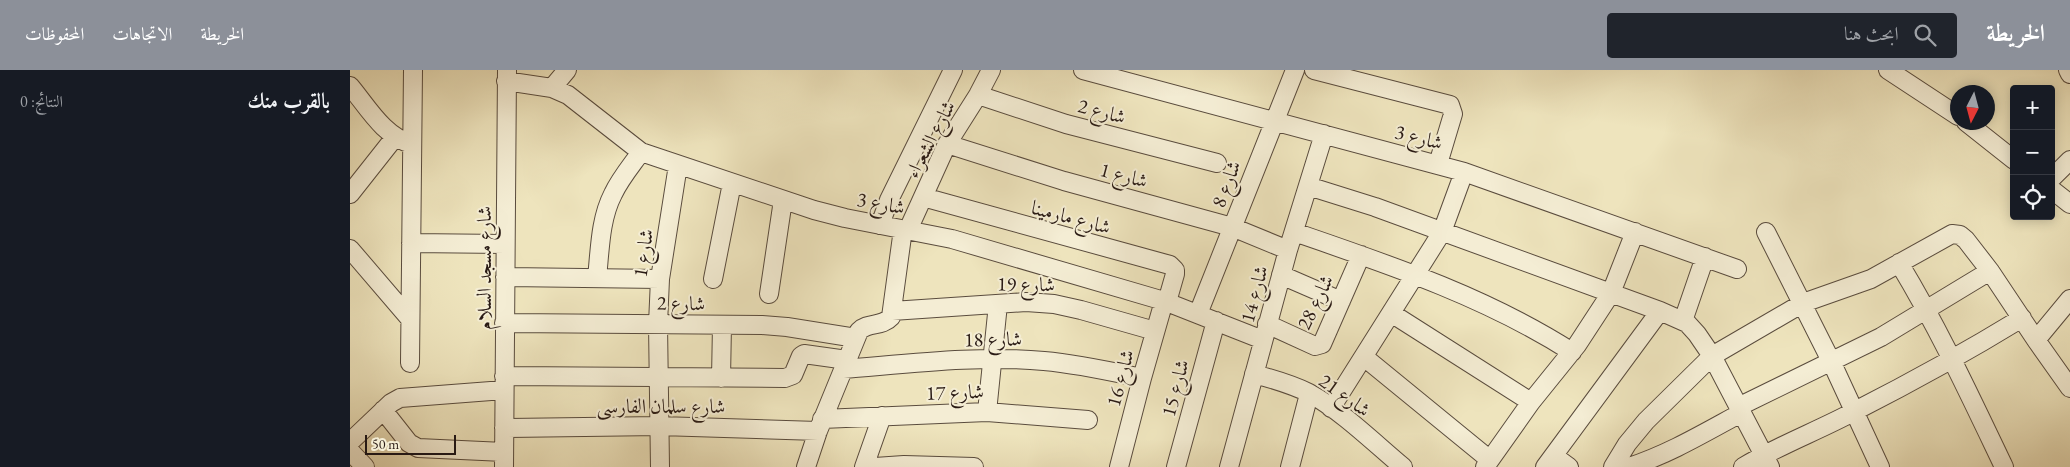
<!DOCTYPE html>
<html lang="ar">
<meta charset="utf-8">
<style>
:root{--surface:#171b24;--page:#20242c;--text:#f1f3f6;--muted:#9ea1a6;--line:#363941;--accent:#8c9099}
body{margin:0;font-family:"EB Garamond",Amiri,serif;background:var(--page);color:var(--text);direction:rtl}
.controls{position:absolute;right:15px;top:15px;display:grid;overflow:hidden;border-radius:5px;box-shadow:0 2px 12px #0003}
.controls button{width:45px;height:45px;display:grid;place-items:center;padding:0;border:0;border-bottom:1px solid var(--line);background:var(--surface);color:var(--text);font:25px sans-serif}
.compass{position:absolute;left:1600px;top:15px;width:45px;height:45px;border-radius:50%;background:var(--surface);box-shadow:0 2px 12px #0003;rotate:186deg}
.scale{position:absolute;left:15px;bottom:12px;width:91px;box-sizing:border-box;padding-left:5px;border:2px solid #291a14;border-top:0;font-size:14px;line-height:18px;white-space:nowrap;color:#291a14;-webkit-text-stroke:4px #f4edd4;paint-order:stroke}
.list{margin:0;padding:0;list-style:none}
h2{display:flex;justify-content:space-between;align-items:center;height:65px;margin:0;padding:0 20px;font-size:21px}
h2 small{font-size:16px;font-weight:400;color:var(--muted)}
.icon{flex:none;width:28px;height:28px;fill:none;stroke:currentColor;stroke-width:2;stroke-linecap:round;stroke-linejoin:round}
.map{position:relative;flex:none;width:1720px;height:397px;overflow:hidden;direction:ltr}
header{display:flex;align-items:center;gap:30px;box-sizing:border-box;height:70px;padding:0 25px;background:var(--accent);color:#fff}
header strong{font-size:24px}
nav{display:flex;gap:28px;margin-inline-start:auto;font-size:18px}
.search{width:350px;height:45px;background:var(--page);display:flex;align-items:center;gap:12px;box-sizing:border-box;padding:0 18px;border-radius:5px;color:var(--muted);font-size:19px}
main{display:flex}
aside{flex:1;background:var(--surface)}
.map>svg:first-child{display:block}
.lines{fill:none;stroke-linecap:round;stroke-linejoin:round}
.minor-casing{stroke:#5a4c3e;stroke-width:20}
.minor{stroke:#f4edd4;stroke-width:18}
.labels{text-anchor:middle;stroke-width:4;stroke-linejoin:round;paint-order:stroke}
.street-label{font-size:20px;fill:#291a14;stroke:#f4edd4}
</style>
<header>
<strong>الخريطة</strong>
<div class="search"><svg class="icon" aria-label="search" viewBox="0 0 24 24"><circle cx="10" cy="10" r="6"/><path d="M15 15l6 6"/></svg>ابحث هنا</div>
<nav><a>الخريطة</a><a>الاتجاهات</a><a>المحفوظات</a></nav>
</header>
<main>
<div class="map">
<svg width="1720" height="397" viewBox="0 0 1720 397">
<rect width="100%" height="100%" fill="#eee4bd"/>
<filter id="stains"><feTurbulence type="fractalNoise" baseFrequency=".004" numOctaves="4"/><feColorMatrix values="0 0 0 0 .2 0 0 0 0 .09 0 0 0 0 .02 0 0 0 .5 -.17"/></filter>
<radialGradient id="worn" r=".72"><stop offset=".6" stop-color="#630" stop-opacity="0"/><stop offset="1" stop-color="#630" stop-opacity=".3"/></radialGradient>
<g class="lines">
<g class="minor-casing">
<path id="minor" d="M733,0L1114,102L1387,199
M964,0L1100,35L1103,44L1088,94
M1538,0L1608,46
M1718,0L1720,4
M156,11L202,18L218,25L291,82L464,140L495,148L602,169L814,231L913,270
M0,16C17,36 34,67 62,74
M202,18L217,0
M628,25L716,54L867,93
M1616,52L1664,90
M597,74L714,111L882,157L938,180
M1701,109L1720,90
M958,116L1025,137L1310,241L1337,253L1347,264L1362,286L1420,397
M1701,119L1720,134
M0,124L45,67
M573,127L820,195L825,200V204L817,232
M530,155L539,130L603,0
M558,160L597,74L628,25L641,0
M944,162C1040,195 1136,227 1222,282
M1416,162L1481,291L1530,397
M61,173L155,174
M0,179L60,249
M1549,193C1589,259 1621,328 1654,397
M931,205L991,231
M155,207L310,209
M247,208C250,180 250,149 263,124C270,109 281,96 291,82
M363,209L382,113
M419,224L433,130
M542,241L676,232L704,234L731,240L805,261
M1041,243L1181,332
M848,244L945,0
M1333,251L1355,187
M154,253L412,255L437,257L506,268
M917,254L965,276L972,274L1011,185
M1686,270L1720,318
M1014,287L1140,390
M60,293L63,0
M493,299C557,294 631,285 694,291C728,294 759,301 792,308
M904,304C923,309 941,314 959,323C993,342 1023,372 1053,397
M154,306L435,308L443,305L451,286L454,284L497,290
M371,308L372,255
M1388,337L1531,267L1640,201
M981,338L1092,162L1114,102
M33,340L59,373L68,378L154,382
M637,342L648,234
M472,349L637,342L738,350
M154,358L310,356L468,361
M0,372L41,333L50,328L154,320
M0,381L15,397
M1204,386L1219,397
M154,397L157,0
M310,397L308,254L310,209L328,95
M456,397L468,361L509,261C518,252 532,257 541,247L553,159
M514,397L532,346
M525,397L554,395L624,397
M769,397L792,308L814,231
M826,397L866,251
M879,397L938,180L974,64
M940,397L959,324
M1135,397L1181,332L1227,275L1261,223L1285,162
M1195,397L1310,241
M1263,397L1277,374L1296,351L1362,286L1453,233L1521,209L1602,164L1610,165L1616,170L1640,201L1686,270L1720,229
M1279,397C1319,384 1354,363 1391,343
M1393,397C1429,375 1468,361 1505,341C1562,312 1618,281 1672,248"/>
</g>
<use href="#minor" class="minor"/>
</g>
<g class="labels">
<g class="street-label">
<text transform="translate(752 41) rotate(15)" y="7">شارع 2</text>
<text transform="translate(1069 67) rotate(15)" y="7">شارع 3</text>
<text transform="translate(580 69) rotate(-62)" y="7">شارع الشعراء</text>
<text transform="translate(774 105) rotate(15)" y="7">شارع 1</text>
<text transform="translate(876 114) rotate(-69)" y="7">شارع 8</text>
<text transform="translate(531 133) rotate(11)" y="7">شارع 3</text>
<text transform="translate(721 147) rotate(15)" y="7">شارع مارمينا</text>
<text transform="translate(293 183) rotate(-82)" y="7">شارع 1</text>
<text transform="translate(134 198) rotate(-90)" y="7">شارع مسجد السلام</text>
<text transform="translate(676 214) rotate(1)" y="7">شارع 19</text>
<text transform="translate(904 224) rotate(-75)" y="7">شارع 14</text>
<text transform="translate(965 232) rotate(-64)" y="7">شارع 28</text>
<text transform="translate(331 233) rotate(1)" y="7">شارع 2</text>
<text transform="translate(643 269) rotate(-1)" y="7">شارع 18</text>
<text transform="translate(770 308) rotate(-75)" y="7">شارع 16</text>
<text transform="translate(825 318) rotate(-75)" y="7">شارع 15</text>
<text transform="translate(605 322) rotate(-2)" y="7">شارع 17</text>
<text transform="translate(995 325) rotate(36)" y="7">شارع 21</text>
<text x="311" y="343">شارع سلمان الفارسى</text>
</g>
</g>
<rect width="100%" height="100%" filter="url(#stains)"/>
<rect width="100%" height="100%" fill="url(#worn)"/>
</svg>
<div class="controls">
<button>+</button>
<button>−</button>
<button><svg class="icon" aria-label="locate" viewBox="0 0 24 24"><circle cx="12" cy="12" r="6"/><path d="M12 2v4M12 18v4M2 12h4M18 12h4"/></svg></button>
</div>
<svg class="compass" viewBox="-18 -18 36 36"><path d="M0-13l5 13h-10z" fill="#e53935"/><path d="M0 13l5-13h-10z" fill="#9ea1a6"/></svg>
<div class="scale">50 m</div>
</div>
<aside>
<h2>بالقرب منك<small>النتائج: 0</small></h2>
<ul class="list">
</ul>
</aside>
</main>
